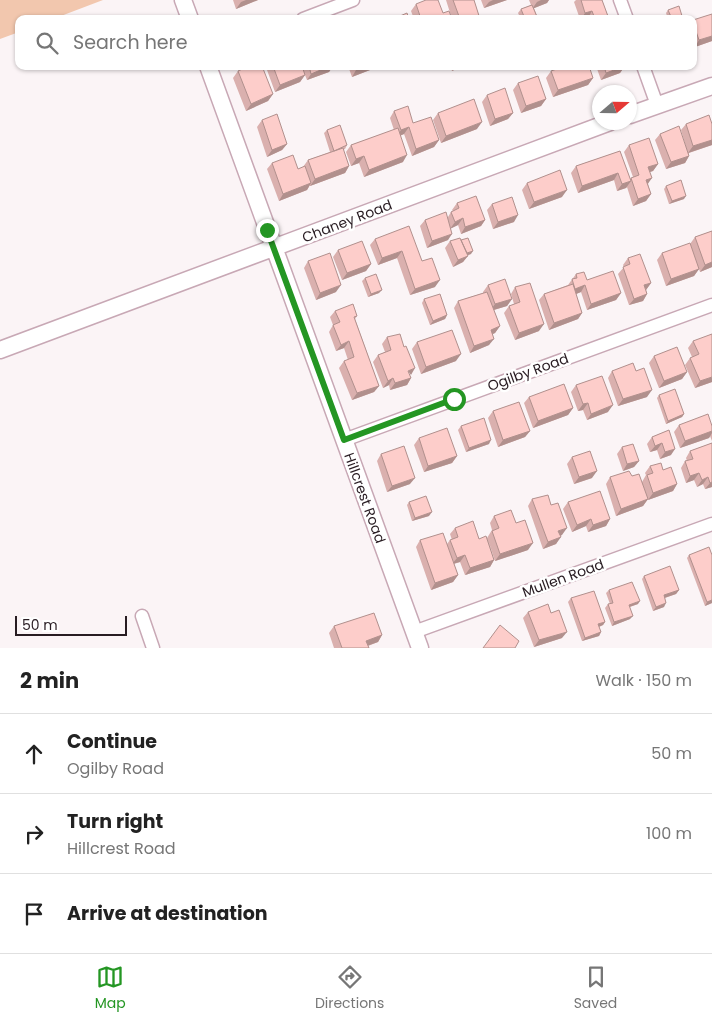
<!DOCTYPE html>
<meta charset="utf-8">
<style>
:root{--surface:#fff;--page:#f2f2f2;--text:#222;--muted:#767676;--line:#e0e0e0;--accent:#249623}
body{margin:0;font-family:Poppins,sans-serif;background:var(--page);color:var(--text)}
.compass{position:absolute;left:592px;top:85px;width:45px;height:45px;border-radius:50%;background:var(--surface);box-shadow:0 1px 4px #0004;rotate:70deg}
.scale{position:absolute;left:15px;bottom:12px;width:112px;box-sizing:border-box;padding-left:5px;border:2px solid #281c22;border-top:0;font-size:14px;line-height:18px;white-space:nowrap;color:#281c22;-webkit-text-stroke:4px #fff;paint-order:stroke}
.stop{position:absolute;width:15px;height:15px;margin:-11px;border:4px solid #249623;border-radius:50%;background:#fff}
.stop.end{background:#249623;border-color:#fff;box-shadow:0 1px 5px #0008}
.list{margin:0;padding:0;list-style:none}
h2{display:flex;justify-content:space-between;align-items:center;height:65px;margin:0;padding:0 20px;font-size:21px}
h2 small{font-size:16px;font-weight:400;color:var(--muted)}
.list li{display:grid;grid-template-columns:32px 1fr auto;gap:15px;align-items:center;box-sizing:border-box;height:80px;padding:0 20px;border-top:1px solid var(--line)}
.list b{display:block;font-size:19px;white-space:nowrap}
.list p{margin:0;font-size:16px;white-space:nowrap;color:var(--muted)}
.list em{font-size:16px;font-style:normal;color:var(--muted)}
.icon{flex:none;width:28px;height:28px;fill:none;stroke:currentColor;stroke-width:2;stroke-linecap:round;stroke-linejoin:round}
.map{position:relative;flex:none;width:712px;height:648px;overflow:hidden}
.search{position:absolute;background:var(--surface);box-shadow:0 1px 4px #0004;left:15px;right:15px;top:15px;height:55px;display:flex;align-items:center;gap:12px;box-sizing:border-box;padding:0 18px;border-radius:10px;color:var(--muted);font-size:19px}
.sheet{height:305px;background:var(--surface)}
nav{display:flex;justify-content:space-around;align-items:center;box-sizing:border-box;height:70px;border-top:1px solid var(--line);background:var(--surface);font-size:14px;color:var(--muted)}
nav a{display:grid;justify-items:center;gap:2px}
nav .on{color:var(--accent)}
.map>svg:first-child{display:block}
.green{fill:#f2c7ae}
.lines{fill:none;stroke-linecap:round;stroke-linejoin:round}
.minor-casing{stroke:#c8a8b5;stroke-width:15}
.tertiary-casing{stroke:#c8a8b5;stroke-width:19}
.minor{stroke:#fff;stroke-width:12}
.tertiary{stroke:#fff;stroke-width:16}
.wall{fill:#dab0ae}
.shaded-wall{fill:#b1908d}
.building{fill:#fdcdca;stroke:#b1908d}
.route{stroke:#249623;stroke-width:6}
.labels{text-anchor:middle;stroke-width:5;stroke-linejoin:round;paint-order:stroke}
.street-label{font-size:14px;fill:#281c22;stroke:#fff}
</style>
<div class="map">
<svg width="712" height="648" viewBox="0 0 712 648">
<rect width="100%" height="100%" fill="#fbf4f6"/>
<path class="green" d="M0,0H103L53,19H19V32L0,39Z"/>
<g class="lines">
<g class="minor-casing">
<path id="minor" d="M620,0L627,19
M303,19L353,0
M643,66L657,105
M344,440L712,305
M142,616L153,648
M414,632L712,524"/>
</g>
<g class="tertiary-casing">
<path id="tertiary" d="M183,0L190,19
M208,66L420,648
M630,115L712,86
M0,350L610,122"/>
</g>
<use href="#minor" class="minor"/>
<use href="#tertiary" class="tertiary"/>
</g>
<path class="wall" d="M233,0H258L236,9Z
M446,0H474L480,19H452Z
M481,0H507L484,8Z
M529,0H549L547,3L534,8L538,19H521L518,13L521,9L531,5Z
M576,0H602L609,19H588V18L580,19L574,2Z
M416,4L443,13L452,19H414L411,11Z
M668,10L682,16L681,19H668L666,13Z
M693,20L712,41L695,47L694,46L693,47Z
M270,66H333L329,72L307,80L305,75L300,82L275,92L267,70Z
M348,66H373L370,70L352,77Z
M450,66H462L452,71Z
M596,66H625L620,73L601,80Z
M238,71L273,94L268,101L246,111L233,78Z
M551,71L593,78L588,85L553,97L546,78Z
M518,83L546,99L541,106L521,113L513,90Z
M487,95L513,113L508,119L490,126L482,102Z
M394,111L439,140L434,147L412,156L404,134L400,136L403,162L364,177L359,163L351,166L346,152L351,145L394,130L390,118Z
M438,113L477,129L441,143L433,120Z
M262,120L287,144L282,150L267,157L257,127Z
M686,124H712V145L689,153V156L685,163L666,169L655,140L660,134L686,147L681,130Z
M327,130L347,145L345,149L343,150L349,166L345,173L310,186V185L307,190L279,201L267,169L272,163L298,169L303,167L308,160L330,152L324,133Z
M629,145L658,164L653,171L650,172L648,184L651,194L646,201L633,206L627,187L626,188L617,191L614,180L578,193L571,173L576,166L620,151L630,179L633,177L624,152Z
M527,183L562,197L529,209L522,190Z
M666,186L684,199L669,204L664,189Z
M457,203L485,220L481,226L461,234L458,225L451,228L448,240L427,248L420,226L425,220L448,217L451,212L453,211L452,210Z
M492,204L514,222L493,229L487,210Z
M712,231V267L700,272L699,269L694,276L666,286L657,260L662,253L690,244L695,237Z
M375,239L422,261L435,287L410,295L397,258L378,265L370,245Z
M461,240L471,254L468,255L463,262L453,267L445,248L450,241Z
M338,250L371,264L366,271L342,280L333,257Z
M628,258L651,283L646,290L647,294L643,301L629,305L618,274L624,267L623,265Z
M308,261L336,292L316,300L304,268Z
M576,274L587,280L621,293L616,300L587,310L581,292L576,294L582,313L578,319L549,330L539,300L544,294L568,285Z
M365,278L379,293L368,297L362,281Z
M488,285L512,299L507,306L494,310L500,326L495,333L493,334L489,345L470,353L454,308L458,301L483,293V292Z
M515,287L539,331L515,340L504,313L509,306L514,304L511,294Z
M424,299L447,315L445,319L430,325L422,303Z
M335,311L357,316L355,319L379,386L374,392L352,400L339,368L344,361L348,360L344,348L336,351L329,332L333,325L330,317Z
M387,337L411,378L407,385L390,390L389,385L383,388L373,362L378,355L385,352L382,344Z
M693,341L712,382L695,388L685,365L690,358L692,357L688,348Z
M417,342L456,361L421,374L412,349Z
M654,356L687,372L682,379L659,388L649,363Z
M612,371H636L647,397L618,406L608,378Z
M576,385L608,412L587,420L583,410L578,411L571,392Z
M659,395L684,414L682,417L666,424L657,398Z
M529,397L573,408L568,415L533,428L524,403Z
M493,411L530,431L525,437L498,447L488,418Z
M712,424V441L710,436L709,438L680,448L674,432L679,425H711Z
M461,426L489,444L466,452L458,430Z
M669,430L671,455L660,459L657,450L650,452L647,444L652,437Z
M419,438L457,456L452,463L424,472L414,445Z
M712,443V487L705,489L703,484L697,487L694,480L686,483L681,468L685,461H687L686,458L690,451Z
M622,447L639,461L634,467L623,471L617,454Z
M381,454L410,484L387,492L377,461Z
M572,457L592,478L574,484L567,464Z
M650,466L663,470L677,484L673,491L648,500L645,492L648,499L643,506L616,516L606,484L610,477L632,476L642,482L646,475L645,473Z
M532,499L562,535L560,536L556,544L543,549L528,506Z
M409,502L429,516L412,521L407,505Z
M568,502L610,519L606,526L588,532L586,526L572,532L563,509Z
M494,516L516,523L528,550L495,561L488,540L494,560L490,567L465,575L460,562L454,564L458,575L453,582L431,590L416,547L420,540L447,544L450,540H452L450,534L455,528L479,539L487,538L492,530L490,523Z
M689,555H712V603L705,606L687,558Z
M644,576L679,590L676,594L665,598L664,607L653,611L642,579Z
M609,590L638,604L630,607V619L612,626L605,608L608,604H610L606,593Z
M571,598L605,622L603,625L599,627L601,632L599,636L582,641L568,602Z
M528,612L551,613L562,638L534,647L523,618Z
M334,626L382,635L378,642L368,646L369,648H334L329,633Z"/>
<path class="shaded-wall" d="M246,0H258L236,9L241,2Z
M493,0H507L484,8L489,2Z
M541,0H549L547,3L532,9L537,2Z
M592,11L588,18L581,19L585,13Z
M712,36V41L695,47L699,40Z
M330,66H333L329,72L307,80L311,74Z
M367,66H373L370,70L352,77L356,70Z
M457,66H462L452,71L454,67Z
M625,66L620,73L601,80L606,73Z
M305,75L300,82L275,92L280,85Z
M593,78L588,85L553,97L558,90Z
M273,94L268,101L246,111L251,104Z
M546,99L541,106L521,113L526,106Z
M513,113L508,119L490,126L495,119Z
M482,122L477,129L441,143L446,136Z
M409,127L404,134L396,137L401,130Z
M439,140L434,147L412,156L416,149Z
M712,140V145L688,153L693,146Z
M287,144L282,150L267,157L272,150Z
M407,155L403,162L364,177L369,170Z
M364,156L359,163L351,166L356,159Z
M689,156L685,163L666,169L671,162Z
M658,164L653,171L643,174L648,167Z
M349,166L345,173L310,186L315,179Z
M618,173L614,180L578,193L582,186Z
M652,178L647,185L646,180Z
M631,181L626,188L617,191L622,184Z
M311,183L307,190L279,201L283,194Z
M567,190L562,197L529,209L534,202Z
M651,194L646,201L633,206L638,199Z
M686,196L684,199L669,204L672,201Z
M518,215L514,222L493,229L498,222Z
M463,218L458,225L450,229L455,222Z
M485,220L481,226L461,234L465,227Z
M452,234L448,240L427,248L432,241Z
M402,251L397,258L378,265L382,258Z
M473,251L471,254L462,257L465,254Z
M468,256L463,262L453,267L458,260Z
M712,262V267L700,272L705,265Z
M371,264L366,271L342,280L347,273Z
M699,269L694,276L666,286L671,279Z
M440,280L435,287L410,295L415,289Z
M651,283L646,290L644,285Z
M341,285L336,292L316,300L320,293Z
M585,285L581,292L571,296L575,289Z
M382,290L379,293L368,297L371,294Z
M621,293L616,300L587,310L591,304Z
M647,294L643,301L629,305L634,299Z
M512,299L507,306L490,311L495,304Z
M582,313L578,319L549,330L554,323Z
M447,315L445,319L430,325L433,321Z
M544,324L539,331L515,340L519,333Z
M500,326L495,333L486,337L491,330Z
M494,339L489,345L470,353L474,346Z
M349,341L344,348L336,351L341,345Z
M461,354L456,361L421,374L426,367Z
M415,368L411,375L408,371Z
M687,372L682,379L659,388L664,381Z
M712,377V382L695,388L700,381Z
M393,378L389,385L383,388L388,381Z
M411,378L407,385L390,390L395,383Z
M379,386L374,392L352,400L357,393Z
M652,390L647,397L618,406L623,399Z
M588,403L583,410L578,411L583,404Z
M613,405L608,412L587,420L591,414Z
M573,408L568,415L533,428L538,421Z
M684,414L682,417L666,424L668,421Z
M530,431L525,437L498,447L503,440Z
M712,431V433L709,438L680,448L685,441Z
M491,440L489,444L466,452L469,448Z
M662,443L657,450L650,452L655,446Z
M675,449L671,455L660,459L665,452Z
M457,456L452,463L424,472L428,466Z
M639,461L634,467L623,471L627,464Z
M597,471L592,478L574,484L579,477Z
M699,473L694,480L686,483L690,476Z
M708,477L703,484L697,487L702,480Z
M415,478L410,484L387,492L392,486Z
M712,482V487L705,489L710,483Z
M677,484L673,491L648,500L653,493Z
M648,499L643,506L616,516L621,509Z
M432,512L429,516L412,521L415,518Z
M591,519L586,526L572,532L577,525Z
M610,519L606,526L588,532L593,525Z
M567,528L562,535L554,538L558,531Z
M561,537L556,544L543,549L548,542Z
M533,543L528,550L495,561L500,554Z
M465,555L460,562L452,564L457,558Z
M494,560L490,567L465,575L470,568Z
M458,575L453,582L431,590L435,583Z
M679,590L676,594L661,599L664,595Z
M712,600V603L705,606L707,602Z
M640,601L638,604L626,608L629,605Z
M666,603L664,607L653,611L656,607Z
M633,616L630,619L612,626L614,622Z
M605,622L603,625L596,628L598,624Z
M567,632L562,638L534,647L539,640Z
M601,632L599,636L582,641L585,638Z
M382,635L378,642L361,648L366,641Z"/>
<path class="building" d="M426,0H438L443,13L449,11L452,19H421L416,4Z
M453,0H474L480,19H460Z
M581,0H602L609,19H595L592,11L585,13Z
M532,5L538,19H525L521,9Z
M679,6L682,16L672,19L668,10Z
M407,13L409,19H393Z
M712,14V36L699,40L693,23V20Z
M249,66H262L273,94L251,104L238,71Z
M273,66H302L305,75L280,85Z
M309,66H330L311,74Z
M355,66H367L356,70Z
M565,66H589L593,78L558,90L551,71Z
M604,66H625L606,73Z
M538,76L546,99L526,106L518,83Z
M505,88L513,113L495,119L487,95Z
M474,99L482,122L446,136L438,113Z
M408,106L413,123L431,117L439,140L416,149L409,127L401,130L394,111Z
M277,114L287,144L272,150L262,120Z
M709,115L712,124V140L693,146L686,124Z
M340,125L347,145L334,151L327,130Z
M679,126L689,156L671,162L660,134Z
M398,128L407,155L369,170L364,156L356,159L351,145Z
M649,138L658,164L648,167L652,178L646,180L651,194L638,199L631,178L639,175L629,145Z
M343,148L349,166L315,179L308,160Z
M620,151L631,181L622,184L618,173L582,186L576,166Z
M293,155L298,169L305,166L311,183L283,194L272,163Z
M560,170L567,190L534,202L527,183Z
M681,180L686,196L672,201L666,186Z
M476,196L485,220L465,227L463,218L455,222L451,212L459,208L457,203Z
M512,197L518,215L498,222L492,204Z
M446,212L452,234L432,241L425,220Z
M409,226L422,261L432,258L440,280L415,289L402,251L382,258L375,239Z
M712,231V262L705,265L695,237Z
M460,238L468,256L458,260L450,241Z
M468,238L473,251L467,253L461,240Z
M362,241L371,264L347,273L338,250Z
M690,243L699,269L671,279L662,253Z
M330,253L341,285L320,293L308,261Z
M640,254L651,283L644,285L647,294L634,299L623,267L630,264L628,258Z
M613,271L621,293L591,304L585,285L575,289L572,279L577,278L576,274L584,272L587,280Z
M376,274L382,290L371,294L365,278Z
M505,279L512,299L495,304L488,285Z
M530,283L544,324L519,333L509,306L520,302L515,287Z
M573,284L582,313L554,323L544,294Z
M487,292L500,326L491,330L494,339L474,346L458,301Z
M440,294L447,315L433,321L424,299Z
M353,304L357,316L354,317L379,386L357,393L344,361L354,357L349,341L341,345L333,325L340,322L335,311Z
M452,330L461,354L426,367L417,342Z
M400,334L404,347L406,346L415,368L408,371L411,378L395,383L393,378L388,381L378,355L391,350L387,337Z
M712,334V377L700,381L690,358L699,354L693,341Z
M677,347L687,372L664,381L654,356Z
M633,363L636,371L644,368L652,390L623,399L612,371Z
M602,376L613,405L591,414L588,403L583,404L576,385Z
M564,384L573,408L538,421L529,397Z
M675,389L684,414L668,421L659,395Z
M519,402L530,431L503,440L493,411Z
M708,414L712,426V431L685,441L679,425Z
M484,418L491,440L469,448L461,426Z
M447,428L457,456L428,466L419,438Z
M669,430L675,449L665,452L662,443L655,446L652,437Z
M712,443V482L710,483L708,477L702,480L699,473L690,476L685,461L693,459L690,451Z
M633,444L639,461L627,464L622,447Z
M404,446L415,478L392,486L381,454Z
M590,451L597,471L579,477L572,457Z
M661,463L663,470L671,467L677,484L653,493L647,475L653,473L650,466Z
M629,471L632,476L639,474L648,499L621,509L610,477Z
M600,491L610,519L593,525L591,519L577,525L568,502Z
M548,495L551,505L558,503L567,528L558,531L561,537L548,542L532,499Z
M426,496L432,512L415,518L409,502Z
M511,510L516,523L525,520L533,543L500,554L492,531L499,528L494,516Z
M473,521L479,539L486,536L494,560L470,568L465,555L457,558L450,540L458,537L455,528Z
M443,533L458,575L435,583L420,540Z
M709,547L712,555V600L707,602L689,555Z
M670,566L679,590L664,595L666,603L656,607L644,576Z
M632,582L640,601L629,605L633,616L614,622L608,604L613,603L609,590Z
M594,591L605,622L598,624L601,632L585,638L571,598Z
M548,604L551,613L559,610L567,632L539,640L528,612Z
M374,613L382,635L366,641L369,648H342L334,626Z
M500,625L519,641L515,648H483Z"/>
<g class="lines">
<path class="route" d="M267,230L344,440L454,399"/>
</g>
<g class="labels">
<g class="street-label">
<text transform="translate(347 221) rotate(-21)" y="5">Chaney Road</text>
<text transform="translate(528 372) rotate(-20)" y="5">Ogilby Road</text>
<text transform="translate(365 498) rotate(70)" y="5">Hillcrest Road</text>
<text transform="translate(563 578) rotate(-20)" y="5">Mullen Road</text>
</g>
</g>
</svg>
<svg class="compass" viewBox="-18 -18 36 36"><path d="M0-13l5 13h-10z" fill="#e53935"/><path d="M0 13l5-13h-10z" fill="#767676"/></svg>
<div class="scale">50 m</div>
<div class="stop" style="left:454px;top:399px"></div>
<div class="stop end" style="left:267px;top:230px"></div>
<div class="search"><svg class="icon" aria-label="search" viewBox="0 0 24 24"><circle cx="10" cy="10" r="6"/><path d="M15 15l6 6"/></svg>Search here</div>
</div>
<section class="sheet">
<h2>2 min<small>Walk · 150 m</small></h2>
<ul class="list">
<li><svg class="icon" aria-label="ahead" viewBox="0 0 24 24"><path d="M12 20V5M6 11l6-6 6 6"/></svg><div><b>Continue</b><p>Ogilby Road</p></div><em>50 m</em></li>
<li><svg class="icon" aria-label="right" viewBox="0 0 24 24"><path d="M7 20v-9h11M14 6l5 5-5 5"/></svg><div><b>Turn right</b><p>Hillcrest Road</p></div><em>100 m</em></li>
<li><svg class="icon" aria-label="arrive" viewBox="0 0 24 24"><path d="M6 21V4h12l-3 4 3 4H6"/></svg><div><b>Arrive at destination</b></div></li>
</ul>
</section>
<nav>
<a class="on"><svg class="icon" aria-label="map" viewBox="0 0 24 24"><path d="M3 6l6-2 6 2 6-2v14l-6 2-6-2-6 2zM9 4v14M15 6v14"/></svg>Map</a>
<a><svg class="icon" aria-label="directions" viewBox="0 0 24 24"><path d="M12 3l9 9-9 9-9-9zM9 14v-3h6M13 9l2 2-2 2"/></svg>Directions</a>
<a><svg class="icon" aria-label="saved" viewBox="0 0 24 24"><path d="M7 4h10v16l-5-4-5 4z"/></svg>Saved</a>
</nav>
